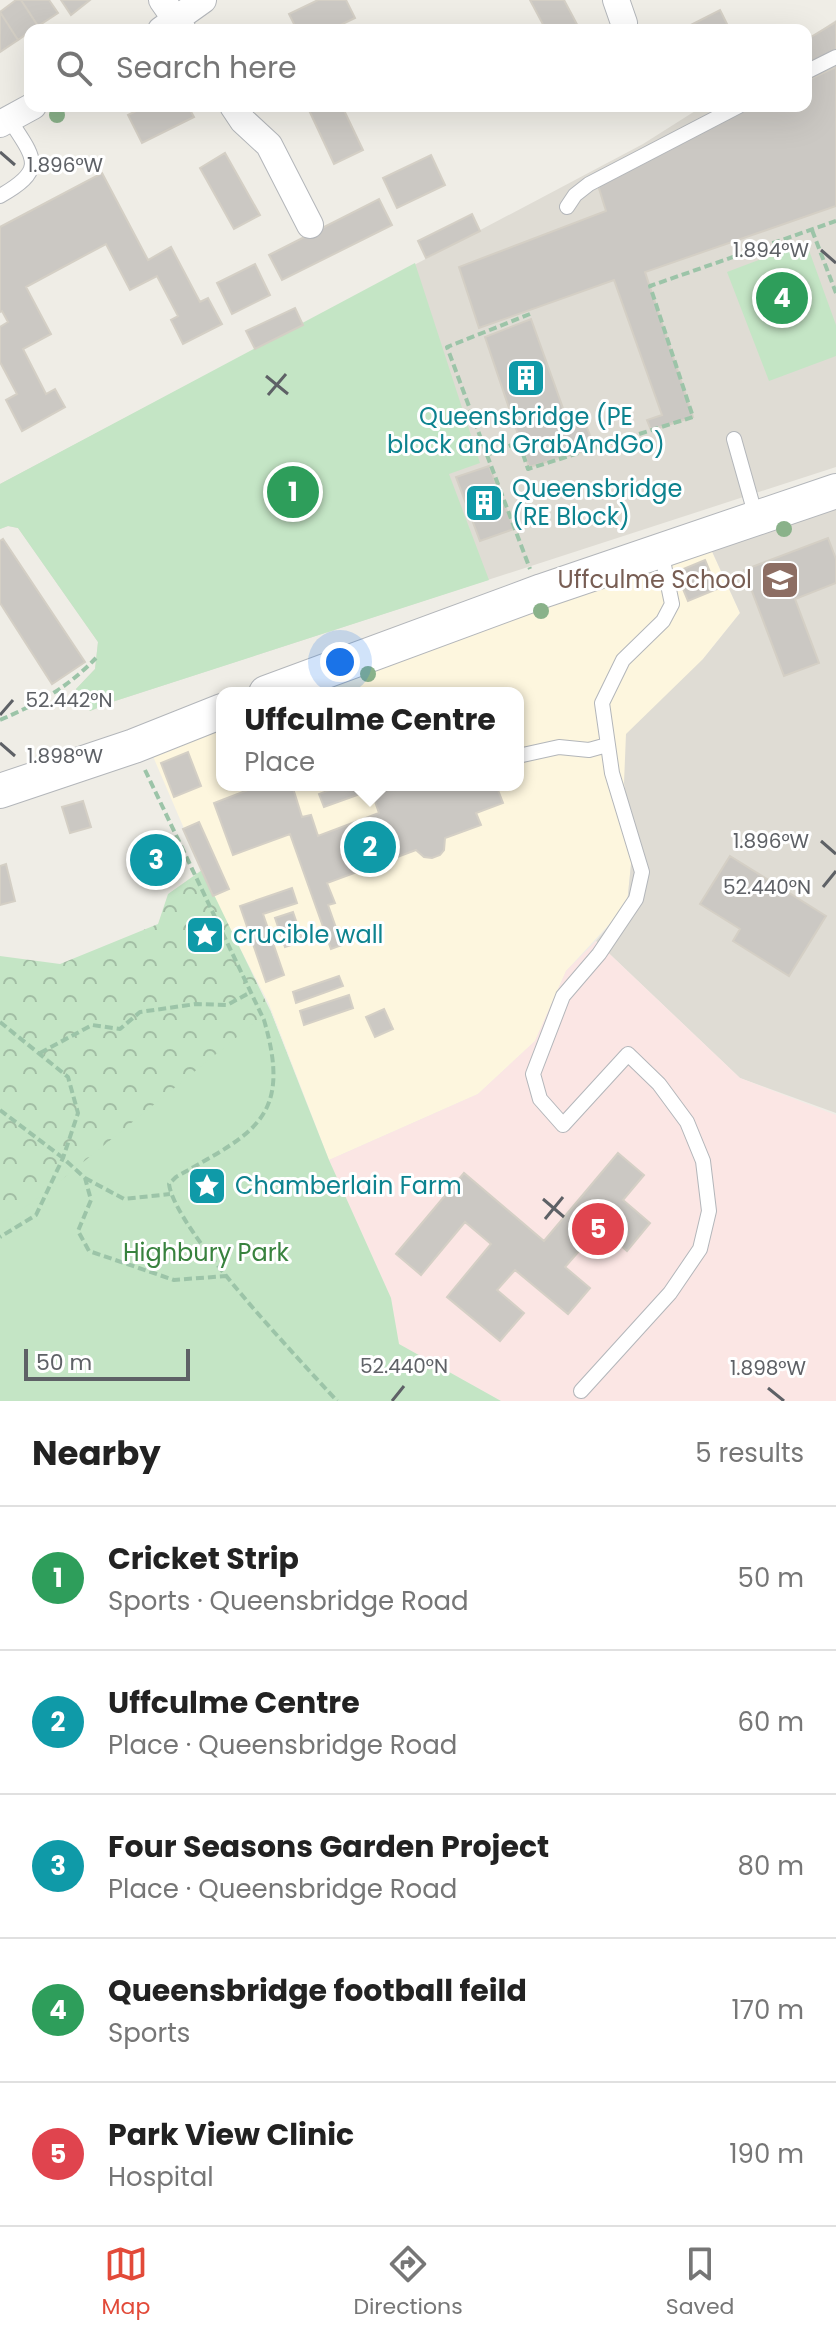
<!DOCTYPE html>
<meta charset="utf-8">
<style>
:root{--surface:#fff;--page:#f2f2f2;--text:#222;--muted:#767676;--line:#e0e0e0;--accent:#e24a39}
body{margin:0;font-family:Poppins,sans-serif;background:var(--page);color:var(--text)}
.scale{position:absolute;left:24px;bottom:20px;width:166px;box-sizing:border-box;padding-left:8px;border:4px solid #5e6166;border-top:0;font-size:22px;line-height:28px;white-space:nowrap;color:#5e6166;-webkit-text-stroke:6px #fff;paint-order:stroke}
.you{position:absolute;left:340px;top:662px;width:28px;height:28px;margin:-20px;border:6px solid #fff;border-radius:50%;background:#1a73e8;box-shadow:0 0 0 12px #1a73e833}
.badge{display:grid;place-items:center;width:52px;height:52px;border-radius:50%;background:var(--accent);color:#fff;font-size:26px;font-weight:700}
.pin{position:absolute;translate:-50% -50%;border:4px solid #fff;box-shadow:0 2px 8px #0006}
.popup{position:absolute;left:216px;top:687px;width:308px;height:104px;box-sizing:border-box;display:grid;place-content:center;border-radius:16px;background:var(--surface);filter:drop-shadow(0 2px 6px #0005);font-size:26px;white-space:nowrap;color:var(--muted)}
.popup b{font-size:30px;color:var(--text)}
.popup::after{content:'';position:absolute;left:50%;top:100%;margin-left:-16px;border:16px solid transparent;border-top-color:var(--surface)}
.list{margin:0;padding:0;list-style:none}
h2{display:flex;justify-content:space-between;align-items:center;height:104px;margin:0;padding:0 32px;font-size:34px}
h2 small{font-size:26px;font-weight:400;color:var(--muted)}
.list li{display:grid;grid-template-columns:52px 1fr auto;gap:24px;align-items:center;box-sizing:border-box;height:144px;padding:0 32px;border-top:2px solid var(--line)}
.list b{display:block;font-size:30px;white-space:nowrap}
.list p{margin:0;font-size:26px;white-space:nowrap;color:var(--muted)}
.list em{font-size:26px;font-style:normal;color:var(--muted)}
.icon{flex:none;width:44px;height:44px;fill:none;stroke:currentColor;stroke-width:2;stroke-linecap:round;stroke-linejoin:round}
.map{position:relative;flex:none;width:836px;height:1401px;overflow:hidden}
.search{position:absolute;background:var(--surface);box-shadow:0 8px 32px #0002;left:24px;right:24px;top:24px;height:88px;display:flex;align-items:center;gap:20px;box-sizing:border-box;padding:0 28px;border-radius:16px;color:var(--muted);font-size:30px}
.sheet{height:824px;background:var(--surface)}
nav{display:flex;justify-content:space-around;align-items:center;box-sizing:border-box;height:112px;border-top:2px solid var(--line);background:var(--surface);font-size:22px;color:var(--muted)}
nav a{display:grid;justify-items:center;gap:4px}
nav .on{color:var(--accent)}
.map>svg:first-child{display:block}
.commercial{fill:#fdf6de}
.education{fill:#dfdcd4}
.medical{fill:#fbe6e4}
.forest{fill:url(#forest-crowns)}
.park{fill:#c4e5c5}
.building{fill:#cbc8c3;stroke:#d4cfc5;stroke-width:2}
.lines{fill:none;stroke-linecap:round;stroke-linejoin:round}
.service-casing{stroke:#b3b6ba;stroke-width:16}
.minor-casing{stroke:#b3b6ba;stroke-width:28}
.tertiary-casing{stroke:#b3b6ba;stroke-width:36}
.path{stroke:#9cc4a8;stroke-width:4;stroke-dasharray:8 4;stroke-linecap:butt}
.service{stroke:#fff;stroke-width:14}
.minor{stroke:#fff;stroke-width:26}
.tertiary{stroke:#fff;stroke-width:34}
.tree{fill:#8ab28a}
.ticks{fill:none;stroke:#5e6166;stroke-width:3}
.labels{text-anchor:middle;stroke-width:6;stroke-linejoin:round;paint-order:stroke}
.culture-label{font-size:24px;fill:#0d838f;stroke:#fff;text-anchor:start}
.education-label{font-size:24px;fill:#785e54;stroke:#fff;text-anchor:end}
.park-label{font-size:24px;fill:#38823e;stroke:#fff}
.ticks-label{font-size:20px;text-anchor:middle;fill:#5e6166;stroke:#fff;stroke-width:6;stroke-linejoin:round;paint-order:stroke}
</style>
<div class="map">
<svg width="836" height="1401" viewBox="0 0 836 1401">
<defs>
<pattern id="forest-crowns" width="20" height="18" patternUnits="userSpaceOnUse" patternTransform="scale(2)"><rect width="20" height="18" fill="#c4e5c5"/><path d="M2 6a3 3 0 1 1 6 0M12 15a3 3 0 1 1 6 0" fill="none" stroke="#a2bda4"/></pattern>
</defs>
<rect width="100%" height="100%" fill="#efede6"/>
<path class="commercial" d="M710,547L740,613L703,659L633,844L627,905L566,971L535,1041L478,1094L329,1160L269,1004L213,896L152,754L222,728V785H518V693H316Z"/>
<path class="education" d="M836,20V467L112,702L90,711L76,689L95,669L98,642L18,528L8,526L0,529V484L643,144L703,106H806V40Z
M836,509V1113L740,1078L596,941L627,904L633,844L624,783L626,734L703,659L740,613L710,547Z"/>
<path class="medical" d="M596,941L740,1078L836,1115V1401H501L399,1344L391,1298L329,1160L478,1094L535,1041L566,971Z"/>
<path class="forest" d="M202,870L270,1010L299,1085L348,1400L501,1401H0V956L60,964L158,924L168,894Z"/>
<path class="park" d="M806,242L836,325V356L769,381L727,272Z
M415,263L480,463L449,474L489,580L112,702L90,711L76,689L95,669L98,642L18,528L8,526L0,529V484Z
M270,1010L329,1160L391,1298L399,1344L501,1401H0V1224L44,1194Z"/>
<path class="building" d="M16,0H21L38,26L18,40L0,12Z
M21,0H49L58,13L38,26Z
M61,0H90L71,15Z
M318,0H346L355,18L330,30H297L289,14Z
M530,0H564L580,30H546Z
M720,10L730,30H681Z
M0,12L18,40L0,52Z
M836,22V49L806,67V40Z
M836,67V206L645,272L693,417L651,430L647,420L662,415L614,280L479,328L459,267L606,211L597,182L713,124L751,106H806V81Z
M146,106H188L194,117L142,143L128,115Z
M313,106H342L363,150L334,164L308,108Z
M225,153L260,215L234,229L200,168Z
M431,155L445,185L397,208L383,178Z
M102,173L148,260L171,247L200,302L208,298L222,324L183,344L171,320L178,316L157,276L130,290L106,244L26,287L51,334L23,349L46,394L55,389L65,407L22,431L6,400L17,394L0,362V327L8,322L2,311L0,312V227Z
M379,199L392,225L282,280L269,255Z
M472,214L480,231L426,258L418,241Z
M255,264L270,295L232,314L217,283Z
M295,308L303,325L255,349L246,331Z
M531,319L569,425L584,420L595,448L529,467L485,337Z
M489,466L514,529L480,541L456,477Z
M828,538L836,559V583L795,599L819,663L784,676L744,570Z
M3,539L85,662L52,684L0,603V541Z
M705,560L717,589L688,601L676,572Z
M188,752L201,786L174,797L161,763Z
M261,785H292L302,817L311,815L318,836L379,813L371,790L324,807L319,794L343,785H456L457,787L463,785H496L503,803L476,813L481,825L445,838L444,850L440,855L432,858L424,857L416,850L327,883L335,903L328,905L342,945L331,949L290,834L233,855L214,803Z
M83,801L91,827L70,833L62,807Z
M199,822L229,889L213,896L183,829Z
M157,835L176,873L154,884L135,846Z
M730,856L826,916L789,976L733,941L740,929L700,904Z
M6,864L15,901L0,905V866Z
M292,888L297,903L263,914L284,975L266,982L240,906Z
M293,912L303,941L285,947L275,918Z
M339,976L343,986L296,1003L293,992Z
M349,995L353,1008L304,1025L300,1011Z
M384,1009L393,1029L375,1037L366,1017Z
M618,1153L644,1175L623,1200L650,1223L627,1251L600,1227L565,1267L590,1288L568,1314L515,1270L497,1290L524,1313L500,1341L447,1297L491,1244L465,1222L421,1275L396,1254L464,1173L544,1241Z"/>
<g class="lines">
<g class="service-casing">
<path id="service" d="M806,72L836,57
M0,196C48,169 34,158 9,119
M567,207L575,195L589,184L739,106
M734,439L756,517
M518,756L559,747L589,750L607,745
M581,1391L670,1293L700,1249L709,1211L703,1161L687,1122L659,1084L628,1054L563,1125L540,1099L533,1074L563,996L599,954L636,899L642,872L612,773L602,703L623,660L663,621L672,604L661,551"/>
</g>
<g class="minor-casing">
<path id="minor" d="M162,0L183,30
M616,0L624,23
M161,30L203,0
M233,106L243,121L269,145L310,225
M0,124L33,106"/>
</g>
<g class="tertiary-casing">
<path id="tertiary" d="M266,693L542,591L836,491
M0,791L134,746L222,711"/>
</g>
<path class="path" d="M812,230L836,293
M530,314L447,347L487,455L519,442L528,469L693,417L650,286L836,221
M487,455L530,569
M0,720C39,703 66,689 96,658
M145,770L264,1020C293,1119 253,1133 176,1177L169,1184C175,1230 301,1361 337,1401
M0,1022L68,1077L78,1113L63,1158L36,1215L0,1237
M40,1053L92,1025L120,1029L140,1012L196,1004L227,1005L251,992
M0,1110L63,1158L85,1178L91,1200L78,1231L89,1251L174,1280L226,1276
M85,1178L124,1199L170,1194"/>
<use href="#service" class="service"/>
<use href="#minor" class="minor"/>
<use href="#tertiary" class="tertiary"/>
</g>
<g class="tree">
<circle cx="57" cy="115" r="8"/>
<circle cx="784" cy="529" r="8"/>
<circle cx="541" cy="611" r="8"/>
<circle cx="368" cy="674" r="8"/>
</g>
<path class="ticks" d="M0,152L15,165M821,250L836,263M266,376L288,394M268,395L286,374M0,715L13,700M0,743L15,756M821,841L836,854M823,887L836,871M543,1199L564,1217M545,1219L563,1197M768,1388L784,1401M392,1401L404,1386"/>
<defs>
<g id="building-square" transform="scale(2)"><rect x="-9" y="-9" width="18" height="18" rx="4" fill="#0f9aa8" stroke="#fff"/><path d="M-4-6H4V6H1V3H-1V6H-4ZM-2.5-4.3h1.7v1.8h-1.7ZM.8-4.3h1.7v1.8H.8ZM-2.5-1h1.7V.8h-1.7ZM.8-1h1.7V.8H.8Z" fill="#fff"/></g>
<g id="school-square" transform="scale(2)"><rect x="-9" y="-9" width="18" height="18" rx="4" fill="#8d6e63" stroke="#fff"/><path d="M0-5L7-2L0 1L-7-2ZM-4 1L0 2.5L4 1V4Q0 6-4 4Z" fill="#fff"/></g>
<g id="sight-square" transform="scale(2)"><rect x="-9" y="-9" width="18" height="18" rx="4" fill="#0f9aa8" stroke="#fff"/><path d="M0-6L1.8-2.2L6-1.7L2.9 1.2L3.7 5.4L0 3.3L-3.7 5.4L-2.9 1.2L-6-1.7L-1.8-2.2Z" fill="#fff"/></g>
</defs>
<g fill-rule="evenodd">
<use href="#building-square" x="526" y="378"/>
<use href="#building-square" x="484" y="503"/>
<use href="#school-square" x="780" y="580"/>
<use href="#sight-square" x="205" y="935"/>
<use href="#sight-square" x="207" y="1186"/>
</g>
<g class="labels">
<g class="culture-label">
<text x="526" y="425" text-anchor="middle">Queensbridge (PE<tspan x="526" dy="28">block and GrabAndGo)</tspan></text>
<text x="512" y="497">Queensbridge<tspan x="512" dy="28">(RE Block)</tspan></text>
<text x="233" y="943">crucible wall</text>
<text x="235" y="1194">Chamberlain Farm</text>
</g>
<g class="education-label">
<text x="752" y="588">Uffculme School</text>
</g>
<g class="park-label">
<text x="206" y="1261">Highbury Park</text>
</g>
</g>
<g class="ticks-label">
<text x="65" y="172">1.896°W</text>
<text x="771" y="257">1.894°W</text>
<text x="69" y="707">52.442°N</text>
<text x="65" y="763">1.898°W</text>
<text x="771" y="848">1.896°W</text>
<text x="767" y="894">52.440°N</text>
<text x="404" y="1373">52.440°N</text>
<text x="768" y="1375">1.898°W</text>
</g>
</svg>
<div class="scale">50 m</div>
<div class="you"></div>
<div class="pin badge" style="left:293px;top:492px;background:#2e9e5b">1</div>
<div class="pin badge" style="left:370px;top:847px;background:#0f9aa8">2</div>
<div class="popup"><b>Uffculme Centre</b>Place</div>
<div class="pin badge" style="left:156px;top:860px;background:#0f9aa8">3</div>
<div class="pin badge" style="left:782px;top:298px;background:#2e9e5b">4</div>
<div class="pin badge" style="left:598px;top:1229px;background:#e0444e">5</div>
<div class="search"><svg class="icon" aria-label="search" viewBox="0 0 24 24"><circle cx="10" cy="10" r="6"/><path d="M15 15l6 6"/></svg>Search here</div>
</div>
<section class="sheet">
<h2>Nearby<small>5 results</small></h2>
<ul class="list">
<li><span class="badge" style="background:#2e9e5b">1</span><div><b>Cricket Strip</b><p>Sports · Queensbridge Road</p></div><em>50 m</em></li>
<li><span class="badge" style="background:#0f9aa8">2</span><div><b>Uffculme Centre</b><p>Place · Queensbridge Road</p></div><em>60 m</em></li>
<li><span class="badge" style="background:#0f9aa8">3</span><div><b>Four Seasons Garden Project</b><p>Place · Queensbridge Road</p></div><em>80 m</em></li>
<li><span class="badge" style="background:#2e9e5b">4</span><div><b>Queensbridge football feild</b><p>Sports</p></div><em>170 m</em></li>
<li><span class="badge" style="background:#e0444e">5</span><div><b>Park View Clinic</b><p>Hospital</p></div><em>190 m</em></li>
</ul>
</section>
<nav>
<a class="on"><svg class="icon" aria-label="map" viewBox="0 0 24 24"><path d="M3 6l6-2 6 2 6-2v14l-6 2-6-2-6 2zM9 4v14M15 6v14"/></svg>Map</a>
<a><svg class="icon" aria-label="directions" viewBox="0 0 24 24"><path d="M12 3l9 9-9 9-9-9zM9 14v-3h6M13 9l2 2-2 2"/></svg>Directions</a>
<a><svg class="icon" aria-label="saved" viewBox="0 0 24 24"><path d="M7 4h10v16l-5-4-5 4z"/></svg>Saved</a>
</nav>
